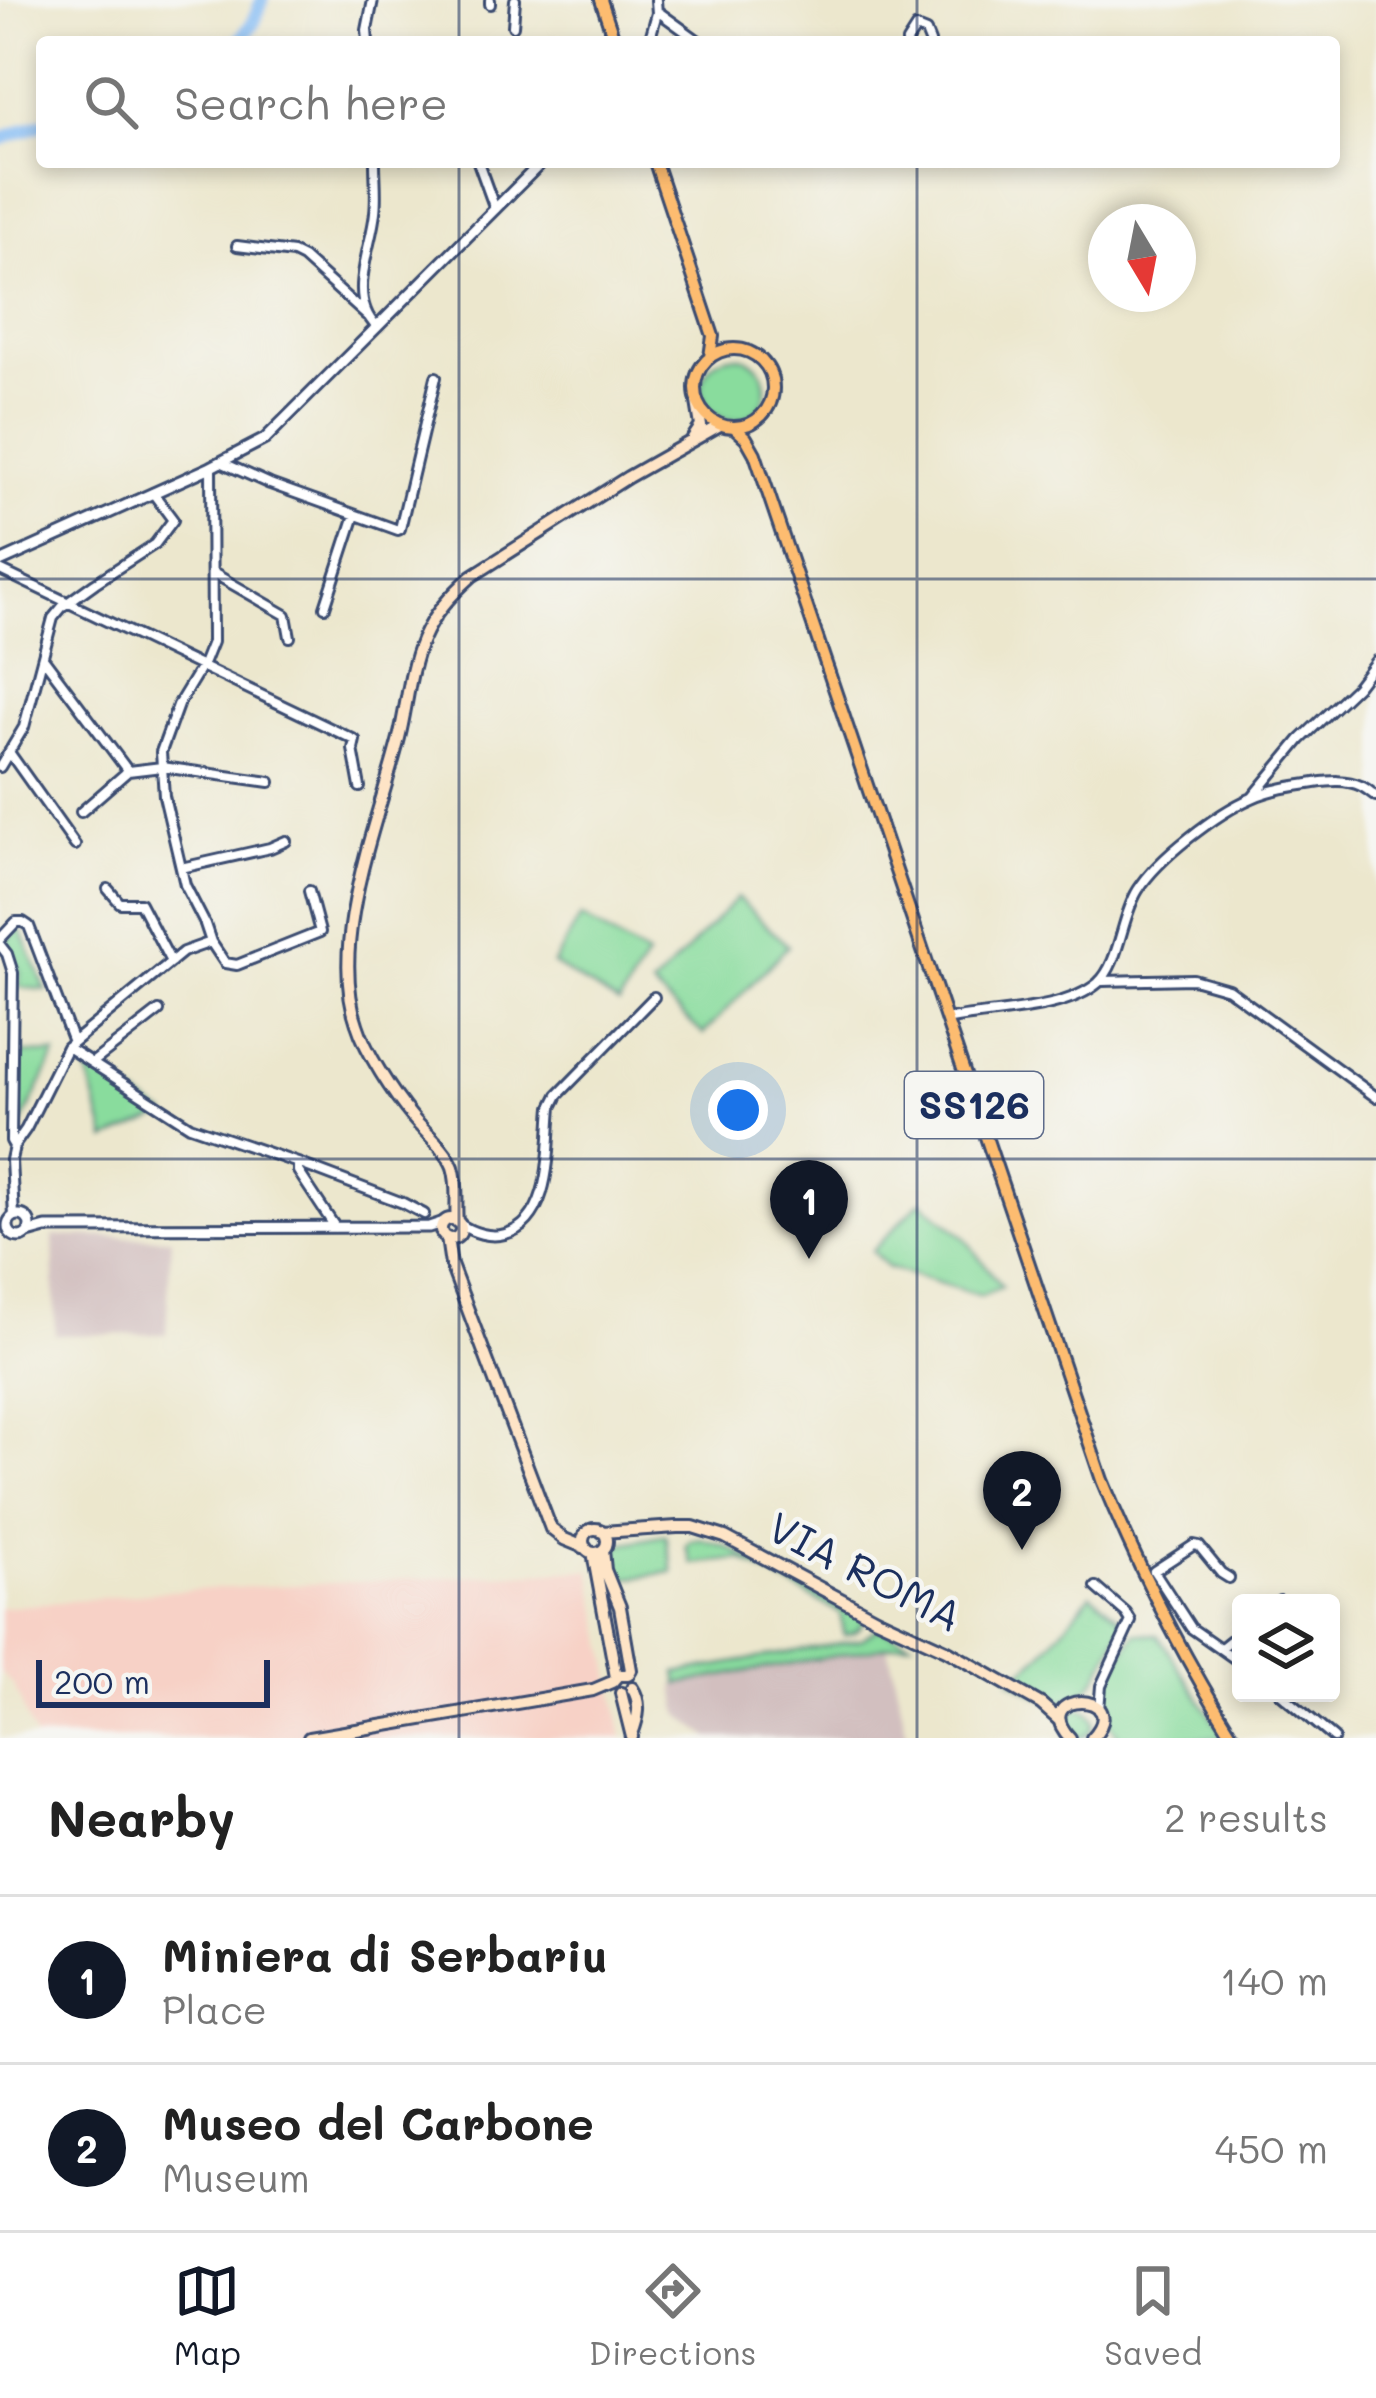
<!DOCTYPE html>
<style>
:root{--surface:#fff;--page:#f6f6f6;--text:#222;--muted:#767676;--line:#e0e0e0;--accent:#111827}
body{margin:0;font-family:Mali,sans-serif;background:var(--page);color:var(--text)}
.controls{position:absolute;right:36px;bottom:36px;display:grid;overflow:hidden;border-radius:12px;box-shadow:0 6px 18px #0003}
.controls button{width:108px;height:108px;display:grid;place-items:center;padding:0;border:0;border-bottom:3px solid var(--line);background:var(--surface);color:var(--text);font:60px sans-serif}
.compass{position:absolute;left:1088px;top:204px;width:108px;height:108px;border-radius:50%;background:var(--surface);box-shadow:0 6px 18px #0003;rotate:170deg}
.scale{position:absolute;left:36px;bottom:30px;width:234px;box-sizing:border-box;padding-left:12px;border:6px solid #1b2f5e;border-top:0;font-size:33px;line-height:42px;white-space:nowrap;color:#1b2f5e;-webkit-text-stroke:9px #f6f6f2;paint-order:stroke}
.you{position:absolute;left:738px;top:1110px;width:42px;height:42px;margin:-30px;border:9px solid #fff;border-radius:50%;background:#1a73e8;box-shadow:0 0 0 18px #1a73e833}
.badge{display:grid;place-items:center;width:78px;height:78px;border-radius:50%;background:var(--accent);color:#fff;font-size:39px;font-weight:700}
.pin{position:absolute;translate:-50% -99px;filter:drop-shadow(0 3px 6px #0008)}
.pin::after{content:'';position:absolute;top:63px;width:42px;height:36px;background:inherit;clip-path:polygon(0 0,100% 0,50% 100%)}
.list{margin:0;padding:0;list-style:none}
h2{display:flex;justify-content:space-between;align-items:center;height:156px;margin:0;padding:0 48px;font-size:51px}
h2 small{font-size:39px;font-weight:400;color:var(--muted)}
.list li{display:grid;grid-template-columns:78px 1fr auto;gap:36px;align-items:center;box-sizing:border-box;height:168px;padding:0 48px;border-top:3px solid var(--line)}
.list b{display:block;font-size:45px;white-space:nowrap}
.list p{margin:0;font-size:39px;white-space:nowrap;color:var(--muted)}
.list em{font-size:39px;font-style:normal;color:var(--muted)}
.icon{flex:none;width:66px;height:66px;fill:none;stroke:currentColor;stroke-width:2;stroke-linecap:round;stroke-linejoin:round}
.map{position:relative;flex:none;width:1376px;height:1738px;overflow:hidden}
.search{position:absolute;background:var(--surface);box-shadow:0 6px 18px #0003;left:36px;right:36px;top:36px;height:132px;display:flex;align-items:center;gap:30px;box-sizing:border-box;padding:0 42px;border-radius:12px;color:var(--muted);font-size:45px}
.sheet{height:492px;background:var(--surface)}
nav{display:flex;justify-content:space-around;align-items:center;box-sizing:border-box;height:168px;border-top:3px solid var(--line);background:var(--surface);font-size:33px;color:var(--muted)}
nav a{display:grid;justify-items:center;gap:6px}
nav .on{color:var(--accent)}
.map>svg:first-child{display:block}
.built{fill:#f7d1c6}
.industrial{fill:#d2bfbf}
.green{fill:#89dc9d;stroke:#52867e;stroke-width:3}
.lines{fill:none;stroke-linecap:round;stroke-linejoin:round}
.river{stroke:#84bcf4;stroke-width:14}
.minor-casing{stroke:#3a4b6f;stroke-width:14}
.tertiary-casing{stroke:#3a4b6f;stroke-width:15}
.secondary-casing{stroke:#3a4b6f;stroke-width:16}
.primary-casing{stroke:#3a4b6f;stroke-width:16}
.minor{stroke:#fff;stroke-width:8}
.tertiary{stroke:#fff;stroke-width:9}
.secondary{stroke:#fee4c6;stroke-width:10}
.primary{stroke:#fdbc70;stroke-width:10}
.grid{fill:none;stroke:#1b2f5e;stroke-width:3;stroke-opacity:0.55}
.labels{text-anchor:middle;stroke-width:9;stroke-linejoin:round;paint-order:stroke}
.shield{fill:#f6f6f2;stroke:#5d6b8a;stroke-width:3}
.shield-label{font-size:39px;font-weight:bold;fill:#1b2f5e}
.street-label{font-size:42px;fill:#1b2f5e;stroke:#f6f6f2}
</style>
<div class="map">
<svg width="1376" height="1738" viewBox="0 0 1376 1738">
<rect width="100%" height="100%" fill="#f6f6f2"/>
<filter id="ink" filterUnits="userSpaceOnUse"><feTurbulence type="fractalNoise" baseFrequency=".00833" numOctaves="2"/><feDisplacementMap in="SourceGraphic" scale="24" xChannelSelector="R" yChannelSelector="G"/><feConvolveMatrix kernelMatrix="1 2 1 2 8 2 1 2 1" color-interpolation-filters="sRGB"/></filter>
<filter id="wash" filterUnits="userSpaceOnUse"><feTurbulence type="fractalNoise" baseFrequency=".004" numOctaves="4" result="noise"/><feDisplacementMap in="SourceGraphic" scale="48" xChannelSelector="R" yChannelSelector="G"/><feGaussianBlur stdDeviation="2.7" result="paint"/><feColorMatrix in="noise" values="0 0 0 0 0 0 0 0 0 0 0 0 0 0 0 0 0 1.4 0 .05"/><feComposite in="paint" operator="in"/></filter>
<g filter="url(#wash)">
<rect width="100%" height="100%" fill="#ece7cd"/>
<path class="built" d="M591,1570L623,1738H35L14,1686L0,1672V1608L171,1591Z"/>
<path class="industrial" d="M53,1236L171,1238L166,1334L55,1335Z
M888,1646L908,1738H710L679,1714L675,1685Z"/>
<path class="green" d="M702 388a32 32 0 1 1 64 0a32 32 0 1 1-64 0Z
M737,898L788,946L703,1034L652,987Z
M581,917L647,957L619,1004L553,964Z
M17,930H21L46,990L19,987L20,973L6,940Z
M19,1053L56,1054L22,1123L18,1121Z
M85,1063L166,1115L107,1140Z
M921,1201L964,1237L1002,1287L981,1296L888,1268L872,1251Z
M666,1535L673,1572L614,1580C610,1567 606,1556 616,1545Z
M700,1539L725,1546L864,1619C860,1630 856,1632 844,1635L840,1613L741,1559L692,1564L686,1546L690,1541Z
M1091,1594L1122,1619L1123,1624C1108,1653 1096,1703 1056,1701C1041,1700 1024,1687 1011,1680L1040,1656Z
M878,1628L910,1642L679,1684L677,1673L862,1639Z
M1136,1633L1158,1635L1225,1738H1120C1114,1729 1107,1720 1105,1710C1100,1685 1123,1653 1136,1633Z
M1066 1723a14 14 0 1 1 28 0a14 14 0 1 1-28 0Z"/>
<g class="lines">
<path class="river" d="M239,42L254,22L262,0
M0,139L42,124"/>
</g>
</g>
<g filter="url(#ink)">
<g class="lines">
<g class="minor-casing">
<path id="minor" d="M490,4V0
M657,13H660L700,42
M513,26L515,0
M368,42L367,30L373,0
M649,42L657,13L656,0
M907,42L916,28L926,32L930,42
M375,162C375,179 377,196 375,212C372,248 346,297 377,327
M478,162L495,209
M237,246L293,253L303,258L366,315
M221,462L270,484L398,530L400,529L436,377
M0,570L355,740L353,749L360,787
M213,573L286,615L290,637
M325,607L355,515
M44,659L128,771
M9,752L75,845
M0,767L24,727L53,618L63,606L95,583L155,544L173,520L153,493
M1253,797L1300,740L1356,687L1376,661
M81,812L128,771L162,767L270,782
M181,868L270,848L286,841
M108,889L120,903H140L171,962
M0,939L16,922H23L29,926L73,1042
M211,942L225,963L237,965L320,932L309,891
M0,945L7,954L13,973L11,1141L14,1146
M1102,981L1193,979L1228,989L1376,1097
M946,1020C989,1011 1064,1012 1098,983C1120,963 1121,917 1138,890C1158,858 1217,813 1252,798C1272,789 1294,786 1315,783C1330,781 1346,779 1361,786C1366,788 1371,793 1376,796
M67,1047L190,1126L298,1163V1171L335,1227
M92,1063L159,1011
M298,1163L403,1203L424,1214
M14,1216L11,1160L14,1146L26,1129L67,1047L183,952L211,942L205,924L185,885L164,796L161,752L178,705L204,662L212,642L211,467
M460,1224C473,1233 490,1238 505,1234C553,1222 548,1146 552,1107L558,1095L654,997
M1229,1578L1221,1573L1199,1546L1194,1545L1154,1571L1191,1628L1241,1663
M1096,1587L1126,1613L1131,1621L1101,1686L1099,1710
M1278,1603L1280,1601
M1221,1648L1241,1632
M1280,1693L1334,1738"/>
</g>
<g class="tertiary-casing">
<path id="tertiary" d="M0,562L211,467L265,439L542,162
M8 1226a11 11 0 1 1 22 0a11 11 0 1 1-22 0Z
M28,1233L46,1228L429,1227L444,1222"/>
</g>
<g class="secondary-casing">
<path id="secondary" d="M693,438L701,426L697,402
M441 1229a10 10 0 1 1 20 0a10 10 0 1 1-20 0Z
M457,1222C455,1203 459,1186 453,1167C445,1147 426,1134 413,1118C393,1094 366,1053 357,1024C328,941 378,821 399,738C407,706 409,671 422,640C433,614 451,595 472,576L628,477L720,425
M447,1238L451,1265L551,1529L564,1539L586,1548
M583 1541a12 12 0 1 1 24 0a12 12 0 1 1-24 0Z
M602,1532L677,1527H693L725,1537L876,1618L946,1650L1041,1704L1060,1721
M603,1550L605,1570L620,1607L631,1670L628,1675
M593,1553L616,1677
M621,1693L632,1737
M632,1734C638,1718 642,1703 632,1688
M309,1738L593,1690L612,1682L618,1675H628
M1070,1738C1026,1690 1136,1690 1092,1738"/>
</g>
<g class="primary-casing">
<path id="primary" d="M601,0L615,42
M655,162L713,336L710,357
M695 388a39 39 0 1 1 78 0a39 39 0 1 1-78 0Z
M734,427L746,438L755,454L1102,1480C1139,1570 1182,1655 1234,1738"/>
</g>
<use href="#minor" class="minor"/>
<use href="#tertiary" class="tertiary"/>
<use href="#secondary" class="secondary"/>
<use href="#primary" class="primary"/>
</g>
</g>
<path class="grid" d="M459,0V42M917,0V42M459,162V1738M917,162V1738M0,579H1376M0,1159H1376"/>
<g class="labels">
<rect class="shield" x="905" y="1072" width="138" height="66" rx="9"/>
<g class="shield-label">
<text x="974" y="1119">SS126</text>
</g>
<g class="street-label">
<text transform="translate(865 1572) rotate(27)" y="15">VIA ROMA</text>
</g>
</g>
</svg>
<div class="controls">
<button><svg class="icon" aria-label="layers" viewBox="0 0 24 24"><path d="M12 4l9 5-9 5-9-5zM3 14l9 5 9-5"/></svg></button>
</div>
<svg class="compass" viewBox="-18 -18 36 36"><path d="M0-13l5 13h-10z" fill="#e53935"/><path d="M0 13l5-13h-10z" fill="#767676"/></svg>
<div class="scale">200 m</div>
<div class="you"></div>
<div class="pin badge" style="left:809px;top:1259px">1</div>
<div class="pin badge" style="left:1022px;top:1550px">2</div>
<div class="search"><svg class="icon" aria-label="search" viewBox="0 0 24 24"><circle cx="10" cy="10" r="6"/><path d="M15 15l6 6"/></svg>Search here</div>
</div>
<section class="sheet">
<h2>Nearby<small>2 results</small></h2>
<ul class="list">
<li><span class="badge">1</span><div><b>Miniera di Serbariu</b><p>Place</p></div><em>140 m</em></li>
<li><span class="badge">2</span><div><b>Museo del Carbone</b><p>Museum</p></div><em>450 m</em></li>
</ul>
</section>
<nav>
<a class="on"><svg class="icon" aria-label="map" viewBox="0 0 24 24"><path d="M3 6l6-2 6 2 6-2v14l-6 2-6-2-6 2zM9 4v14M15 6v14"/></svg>Map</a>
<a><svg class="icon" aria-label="directions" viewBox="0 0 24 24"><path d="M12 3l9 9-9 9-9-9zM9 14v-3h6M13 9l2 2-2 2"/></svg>Directions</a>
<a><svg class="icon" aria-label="saved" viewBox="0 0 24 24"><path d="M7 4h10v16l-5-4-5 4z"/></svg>Saved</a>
</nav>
